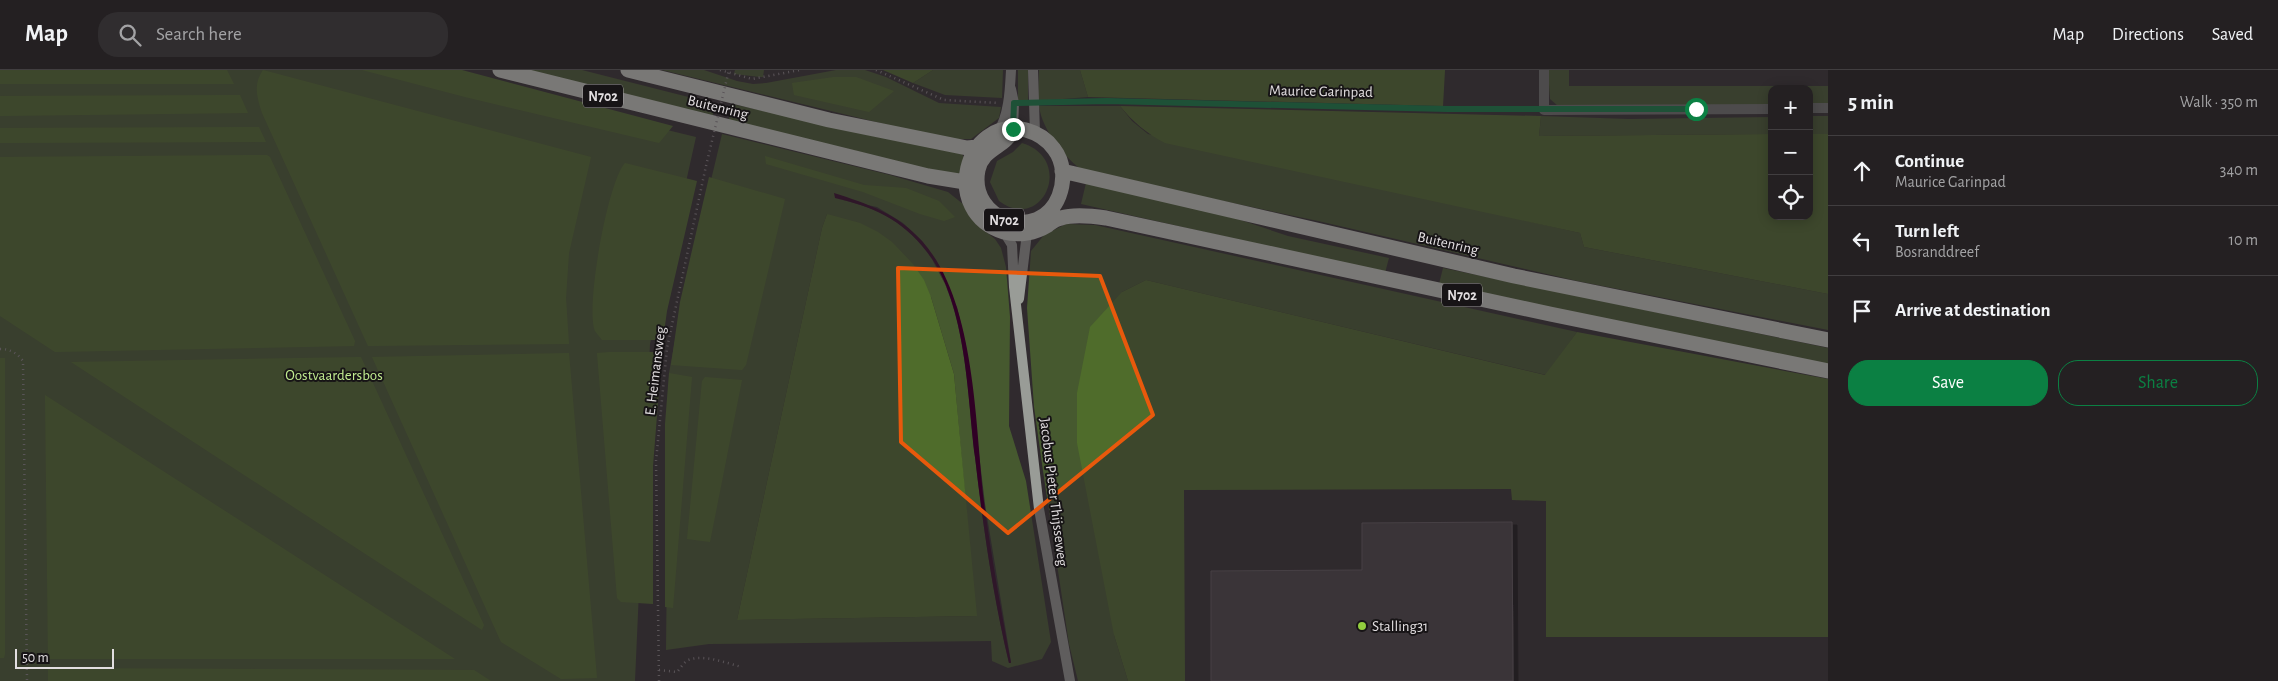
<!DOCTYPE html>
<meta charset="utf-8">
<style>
:root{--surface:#242022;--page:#302d2f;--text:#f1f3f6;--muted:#a3a3a5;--line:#413e40;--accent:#0b8043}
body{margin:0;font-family:"Alegreya Sans",sans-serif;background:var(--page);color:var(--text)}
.controls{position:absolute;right:15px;top:15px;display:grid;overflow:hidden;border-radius:10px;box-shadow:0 2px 12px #0003}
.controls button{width:45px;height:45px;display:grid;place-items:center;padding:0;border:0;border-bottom:1px solid var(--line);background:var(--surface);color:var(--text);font:25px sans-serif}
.scale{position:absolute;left:15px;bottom:12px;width:99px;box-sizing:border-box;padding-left:5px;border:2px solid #e2dee0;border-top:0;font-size:14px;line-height:18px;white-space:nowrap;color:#e2dee0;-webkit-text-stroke:4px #171416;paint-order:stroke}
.stop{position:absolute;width:15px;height:15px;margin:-11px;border:4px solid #0b8043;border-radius:50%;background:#fff}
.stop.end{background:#0b8043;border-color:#fff;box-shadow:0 1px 5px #0008}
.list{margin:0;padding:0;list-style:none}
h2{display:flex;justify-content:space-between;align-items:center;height:65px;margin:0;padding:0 20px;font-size:21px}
h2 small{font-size:16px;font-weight:400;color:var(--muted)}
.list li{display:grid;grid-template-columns:32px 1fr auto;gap:15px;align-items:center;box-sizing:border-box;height:70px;padding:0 20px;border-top:1px solid var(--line)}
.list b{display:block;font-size:19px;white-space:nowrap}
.list p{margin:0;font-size:16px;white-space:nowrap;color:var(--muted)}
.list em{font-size:16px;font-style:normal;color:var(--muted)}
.actions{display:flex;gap:10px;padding:15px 20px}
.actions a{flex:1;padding:11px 0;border:1px solid var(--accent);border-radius:20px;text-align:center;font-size:18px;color:var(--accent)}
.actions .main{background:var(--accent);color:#fff}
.icon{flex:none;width:28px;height:28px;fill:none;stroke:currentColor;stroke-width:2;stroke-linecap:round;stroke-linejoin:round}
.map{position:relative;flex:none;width:1828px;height:611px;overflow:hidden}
header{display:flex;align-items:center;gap:30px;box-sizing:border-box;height:70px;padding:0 25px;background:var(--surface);border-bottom:1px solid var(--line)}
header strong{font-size:24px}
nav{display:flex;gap:28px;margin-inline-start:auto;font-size:18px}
.search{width:350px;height:45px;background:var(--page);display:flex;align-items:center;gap:12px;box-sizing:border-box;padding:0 18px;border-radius:20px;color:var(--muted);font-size:19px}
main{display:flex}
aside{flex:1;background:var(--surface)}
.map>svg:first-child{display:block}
.green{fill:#46592f;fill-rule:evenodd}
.forest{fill:#4f6c2b}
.water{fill:#300025}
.building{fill:#474044;stroke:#635c61;filter:url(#shadow)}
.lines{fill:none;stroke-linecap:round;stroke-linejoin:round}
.path{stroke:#8d888b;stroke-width:2.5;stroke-dasharray:1 4;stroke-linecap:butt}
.street{stroke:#727471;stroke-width:10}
.secondary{stroke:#999c97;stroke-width:10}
.highway{stroke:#d3d7cf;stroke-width:15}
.path-bridge{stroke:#8d888b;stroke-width:2.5;stroke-dasharray:1 4;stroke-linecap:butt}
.route{stroke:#0b8043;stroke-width:6}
.marked{fill:none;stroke:#e8590c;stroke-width:4;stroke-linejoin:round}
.poi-dot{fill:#92cd3e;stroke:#171416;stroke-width:2}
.labels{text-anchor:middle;stroke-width:4;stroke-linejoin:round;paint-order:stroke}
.shield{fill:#171416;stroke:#a5a1a3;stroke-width:1}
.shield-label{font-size:14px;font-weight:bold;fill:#e2dee0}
.street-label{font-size:15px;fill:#e2dee0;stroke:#171416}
.park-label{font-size:15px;fill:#c1ec90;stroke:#171416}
.poi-label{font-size:15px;fill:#e2dee0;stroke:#171416;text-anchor:start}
</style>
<header>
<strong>Map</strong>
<div class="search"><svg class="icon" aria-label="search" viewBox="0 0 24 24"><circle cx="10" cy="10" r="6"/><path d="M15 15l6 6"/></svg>Search here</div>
<nav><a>Map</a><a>Directions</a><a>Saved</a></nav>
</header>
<main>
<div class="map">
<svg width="1828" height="611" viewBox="0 0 1828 611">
<defs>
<filter id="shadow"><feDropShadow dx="5" dy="3" stdDeviation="0" flood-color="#0009"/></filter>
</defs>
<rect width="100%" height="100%" fill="#302a2e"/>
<path class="green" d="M0,0H421L696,67L650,274L635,611H0Z
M523,0H582L716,34L712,49Z
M662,0H704L737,11L753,14L766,13L836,0H865L886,7L939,33L1001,37L999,48L971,69H946Z
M735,0H764L763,7H760L734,4Z
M933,0H1003L1002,28L945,25L913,13Z
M1018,0H1028V30L1018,31Z
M1039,0H1080L1088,27L1038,31Z
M1548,0H1569V16H1828V37H1809V19H1772V37L1558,36L1550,29Z
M732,34L962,84L965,89L958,107L728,52Z
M1039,36H1120L1132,51L1148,64L1580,163L1584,177L1828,224V260L1577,211L1318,151L1085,102C1065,89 1042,60 1039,36Z
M1541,46L1629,49L1772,47V64L1539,66Z
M1809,46H1828V64H1809Z
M722,64L890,105L948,122L963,134L976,154L995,169L1001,178L1006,197L1010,247L1009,356L1026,411L1051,572L1042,589L1008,598L992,591L991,571L709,574L666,580L669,303L682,232ZM835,128L877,137L903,153L923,172L957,237L966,276L985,434L1011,592L1009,593C993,526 983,456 975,387C967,324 967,235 927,182C902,149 874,137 835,128ZM827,144L931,227L954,304L976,546L737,550L822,158Z
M1022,73C1075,89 1043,164 999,131L990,112L997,91L1013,82Z
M1086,113L1217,142L1288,166L1389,188L1385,203L1081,134Z
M1066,154L1095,155L1577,262L1546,305L1146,210L1122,222L1114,565L1128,611H1078L1069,574L1043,401L1034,337L1027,238L1031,181L1044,165Z
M1443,198L1828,278V296L1439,214Z"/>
<path class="forest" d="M0,0H227L234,14H0Z
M263,0L591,87L569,183L566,228L569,274L368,276L262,43C257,27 253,15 263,0Z
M362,0H462L673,56L659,73L465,27Z
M883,0H933L913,13Z
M1080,0H1445L1443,36L1088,27Z
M834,7H856L894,21L869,42L794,25L792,13Z
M240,25L248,43L0,46V26Z
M1120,36L1541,46L1539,66L1772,64V146H1809V64H1828V224L1584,177L1580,163L1165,73C1146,63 1133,52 1120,36Z
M259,57L266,72L0,73V58Z
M267,85L270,87L355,271L354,276L55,282L0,246V87Z
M765,86L864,115L906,118L939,131L955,147L944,151L920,144L863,122L766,94Z
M625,93L697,111L667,241L663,270H602C600,267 597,264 595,261C585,237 608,111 625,93Z
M709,107L785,129L746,295L742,300L671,295L680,232Z
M827,144L860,153L878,162L892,172L913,194L924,210L931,227L954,304L977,546L737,550L822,158Z
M1146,210L1545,305L1577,262L1828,309V567H1546V431L1512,430L1511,419L1184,420L1185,611H1128L1114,565L1077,373V323L1090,257L1122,222Z
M610,282H662L653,396V534L621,532L617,528L597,283Z
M569,283L597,608L561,609L501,572L372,287Z
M361,287L484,555L482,560L71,292Z
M0,288H5V584L4,588H0Z
M669,303L692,307L673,538L665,537V354Z
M705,307L742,310L710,472L687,469L702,311Z
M45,325L455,589H48Z
M48,598L474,600L491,611H48Z"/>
<path class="water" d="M834,123C868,134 898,144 922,171C976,231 975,355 984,432C991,486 1001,539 1011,593H1009C993,526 983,456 975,387C967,324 967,234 927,182C902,149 873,137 835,128Z"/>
<path class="building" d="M1512,452L1513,611H1211V501L1362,500V453Z"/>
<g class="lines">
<path class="path" d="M720,0L752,9L800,0
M876,0L944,30L998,33
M1046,33L1107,31L1533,40
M0,279C10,279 17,283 23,291L27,611
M659,600L677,602C680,599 684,592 688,590C704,584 726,593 742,597
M659,611L656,391L667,278L706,96"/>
<path class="street" d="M1544,0V40L1772,39
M1809,38H1828"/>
<path class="secondary" d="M1033,0L1035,63
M1011,19L1014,33L1013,59
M998,62C1009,46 1010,19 1011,0
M1004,162L1012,175L1014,217L1039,439L1070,611
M1019,229L1027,163"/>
<path class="highway" d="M500,0L928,106L965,112L974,117
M628,0L829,50L967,78L978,77
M1013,59C1006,78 983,77 978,100C968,151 1040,174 1059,126C1065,110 1064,92 1054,79C1047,69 1037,63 1026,60C964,45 940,143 1004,162C1019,166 1035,163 1048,155C1052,152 1055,149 1061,148C1074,144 1092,146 1106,148L1550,244L1828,301
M1062,101L1514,206L1828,270"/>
<path class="path-bridge" d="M706,96L729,0"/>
</g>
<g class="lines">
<path class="route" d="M1013,59L1014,33H1018L1107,31L1447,39H1696"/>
</g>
<path d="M0 0H1828V611H0ZM898,198L1100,206L1153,345L1008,463L901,372Z" fill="#302a2e" fill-opacity=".55" fill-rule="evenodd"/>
<path class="marked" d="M898,198L1100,206L1153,345L1008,463L901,372Z"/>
<circle class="poi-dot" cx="1362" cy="556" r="5"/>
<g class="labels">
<g class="shield">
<rect x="583" y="14.5" width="40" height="23" rx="4"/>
<rect x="984" y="138.5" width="40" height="23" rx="4"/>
<rect x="1442" y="213.5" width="40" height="23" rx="4"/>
</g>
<g class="shield-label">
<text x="603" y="31">N702</text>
<text x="1004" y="155">N702</text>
<text x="1462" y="230">N702</text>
</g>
<g class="street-label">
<text transform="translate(1321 21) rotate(1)" y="5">Maurice Garinpad</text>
<text transform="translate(718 37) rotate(14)" y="5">Buitenring</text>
<text transform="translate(1448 173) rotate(13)" y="5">Buitenring</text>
<text transform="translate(655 301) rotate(-83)" y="5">E. Heimansweg</text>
<text transform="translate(1054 422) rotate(83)" y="5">Jacobus Pieter Thijsseweg</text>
</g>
<g class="park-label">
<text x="334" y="310">Oostvaardersbos</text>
</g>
<g class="poi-label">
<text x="1372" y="561">Stalling31</text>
</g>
</g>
</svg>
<div class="controls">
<button>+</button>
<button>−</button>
<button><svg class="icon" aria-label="locate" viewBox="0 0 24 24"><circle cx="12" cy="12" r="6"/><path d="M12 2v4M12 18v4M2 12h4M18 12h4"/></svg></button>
</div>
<div class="scale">50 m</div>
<div class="stop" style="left:1696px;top:39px"></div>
<div class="stop end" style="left:1013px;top:59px"></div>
</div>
<aside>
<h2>5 min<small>Walk · 350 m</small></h2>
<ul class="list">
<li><svg class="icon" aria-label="ahead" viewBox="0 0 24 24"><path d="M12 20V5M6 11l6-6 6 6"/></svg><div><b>Continue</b><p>Maurice Garinpad</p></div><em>340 m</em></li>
<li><svg class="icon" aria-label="left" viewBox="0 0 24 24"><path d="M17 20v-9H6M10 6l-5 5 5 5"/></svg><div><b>Turn left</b><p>Bosranddreef</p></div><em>10 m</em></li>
<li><svg class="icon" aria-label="arrive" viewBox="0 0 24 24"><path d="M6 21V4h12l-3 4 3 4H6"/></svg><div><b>Arrive at destination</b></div></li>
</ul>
<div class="actions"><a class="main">Save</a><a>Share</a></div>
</aside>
</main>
